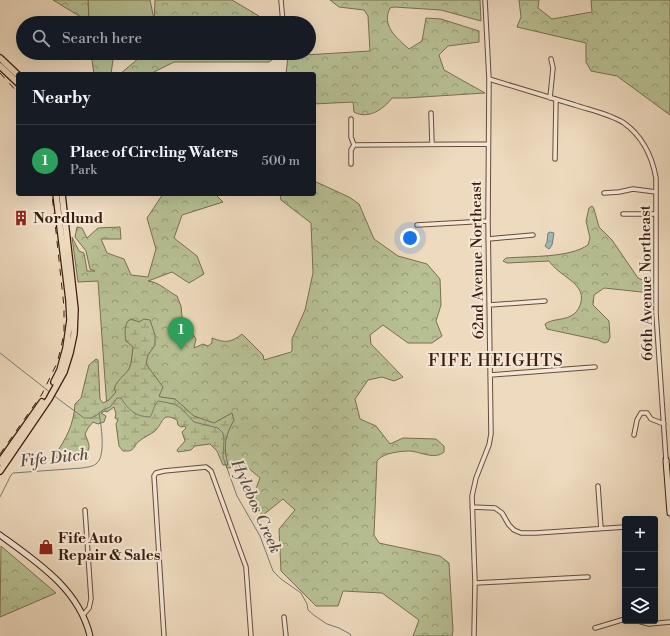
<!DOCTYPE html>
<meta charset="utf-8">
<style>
:root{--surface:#171b24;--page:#242831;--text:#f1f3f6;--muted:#9ea1a6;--line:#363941;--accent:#d93025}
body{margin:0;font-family:"Libre Bodoni",serif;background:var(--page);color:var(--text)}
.controls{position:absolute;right:12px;bottom:12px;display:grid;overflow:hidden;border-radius:4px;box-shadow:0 4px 16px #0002}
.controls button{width:36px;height:36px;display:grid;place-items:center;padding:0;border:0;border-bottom:1px solid var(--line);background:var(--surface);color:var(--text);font:20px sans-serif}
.you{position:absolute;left:410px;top:238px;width:14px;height:14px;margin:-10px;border:3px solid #fff;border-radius:50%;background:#1a73e8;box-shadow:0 0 0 6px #1a73e833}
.badge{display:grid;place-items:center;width:26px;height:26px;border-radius:50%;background:var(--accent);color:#fff;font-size:13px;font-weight:700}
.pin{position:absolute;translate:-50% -33px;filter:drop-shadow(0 1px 2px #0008)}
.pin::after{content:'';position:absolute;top:21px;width:14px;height:12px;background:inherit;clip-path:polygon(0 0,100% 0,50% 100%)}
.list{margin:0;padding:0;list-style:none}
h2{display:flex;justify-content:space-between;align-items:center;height:52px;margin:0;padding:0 16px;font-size:17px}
h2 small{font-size:13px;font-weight:400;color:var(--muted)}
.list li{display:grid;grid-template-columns:26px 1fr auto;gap:12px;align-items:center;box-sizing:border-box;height:72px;padding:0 16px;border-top:1px solid var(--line)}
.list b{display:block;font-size:15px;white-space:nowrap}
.list p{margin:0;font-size:13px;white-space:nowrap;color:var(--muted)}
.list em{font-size:13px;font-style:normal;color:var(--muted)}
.icon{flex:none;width:22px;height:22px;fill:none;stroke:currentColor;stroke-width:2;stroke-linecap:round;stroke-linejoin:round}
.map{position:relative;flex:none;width:670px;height:636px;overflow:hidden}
.search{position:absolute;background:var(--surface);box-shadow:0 4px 16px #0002;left:16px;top:16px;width:300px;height:44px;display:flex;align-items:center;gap:10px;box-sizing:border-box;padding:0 14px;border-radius:22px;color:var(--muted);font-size:15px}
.panel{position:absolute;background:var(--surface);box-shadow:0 4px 16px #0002;left:16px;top:72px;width:300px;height:124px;border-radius:4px}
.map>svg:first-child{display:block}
.green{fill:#b7c093;stroke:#796e51}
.forest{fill:url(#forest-crowns);stroke:#796e51}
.wetland{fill:url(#wetland-marsh);stroke:#796e51}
.water{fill:url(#water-ripples);stroke:#757b74}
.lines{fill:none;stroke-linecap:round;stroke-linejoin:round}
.stream{stroke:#757b74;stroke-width:1}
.street-casing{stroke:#684c3b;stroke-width:5.5}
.secondary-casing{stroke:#3b1d0f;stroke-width:7}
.primary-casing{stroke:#3b1d0f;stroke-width:8}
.street{stroke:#f4e7d5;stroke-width:3.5}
.secondary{stroke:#f4e7d5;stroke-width:5}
.primary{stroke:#eedabe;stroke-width:5.5}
.rail{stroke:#3b1d0f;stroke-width:1;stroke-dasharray:7 7;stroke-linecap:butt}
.labels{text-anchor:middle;stroke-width:4;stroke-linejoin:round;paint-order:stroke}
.poi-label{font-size:15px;font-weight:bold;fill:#3b1d0f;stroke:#f4e7d5;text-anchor:start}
.street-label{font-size:15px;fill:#3b1d0f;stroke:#f4e7d5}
.water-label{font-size:16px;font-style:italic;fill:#584c41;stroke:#f4e7d5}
.quarter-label{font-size:17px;letter-spacing:1px;fill:#3b1d0f;stroke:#f4e7d5}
</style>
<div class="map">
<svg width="670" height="636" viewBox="0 0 670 636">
<defs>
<pattern id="forest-crowns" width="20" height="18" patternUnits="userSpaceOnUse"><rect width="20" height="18" fill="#b7c093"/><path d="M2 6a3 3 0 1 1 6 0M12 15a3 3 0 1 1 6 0" fill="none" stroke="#969b76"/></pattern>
<pattern id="wetland-marsh" width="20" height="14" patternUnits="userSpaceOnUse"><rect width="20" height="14" fill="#b7c093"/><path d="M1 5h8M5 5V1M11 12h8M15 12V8" fill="none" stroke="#969b76"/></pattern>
<pattern id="water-ripples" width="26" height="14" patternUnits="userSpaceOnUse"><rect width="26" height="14" fill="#9bbab7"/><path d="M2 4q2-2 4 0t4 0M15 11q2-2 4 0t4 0" fill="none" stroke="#869f9c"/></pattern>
</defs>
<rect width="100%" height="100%" fill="#eedabe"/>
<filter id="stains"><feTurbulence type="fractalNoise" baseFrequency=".005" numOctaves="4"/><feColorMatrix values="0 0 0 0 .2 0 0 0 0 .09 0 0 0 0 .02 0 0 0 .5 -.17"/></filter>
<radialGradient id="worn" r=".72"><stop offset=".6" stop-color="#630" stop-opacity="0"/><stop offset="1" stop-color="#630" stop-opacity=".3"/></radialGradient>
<path class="green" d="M88,0H150L154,19L89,22Z"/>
<path class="forest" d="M53,0H88L89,22Z
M155,0H232L259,16L261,23H154Z
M330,0H480L481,21L441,10L394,7L390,8C381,26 397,38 409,49L422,41L426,18L441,19L479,31V42L448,46L439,55L444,70L485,93L406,98H392C384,109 368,120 354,112L353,102L314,104V74H286L288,56L370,51L368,16L364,10L339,7Z
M519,0H539L538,8L552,19L592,12L591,0H670V115L617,76L591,71L586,62V43L517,27L521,17Z
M91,53H114L111,74H94Z
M145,53H272L276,57L269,62H174L150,74H120Z
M314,181L349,197L359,204L374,239L398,256L427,264L440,279L441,305L436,321L442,336L432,343H408L383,325L370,335L371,344L403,377L394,381L382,377L368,380L355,399L360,419L376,426L390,444L403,438L436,439L444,446V452C435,460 421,452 410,451C402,451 395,452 388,454C383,456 380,457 377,461L374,535L379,543L440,556L449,563L453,630L452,636H413L419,620L382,593L343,591L338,606H316L281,571L279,529L295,510L283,499L263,515L250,504L260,478L246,466L227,468L223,457V433L121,398L107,408L98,281L78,282L72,237L79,251L84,253L87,271H95L90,269L86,251L75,237L77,227L82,228L87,238L98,228L120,227L121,239H101L107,253L124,259L131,275L148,277L156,249L147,218L163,194H215L223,202L182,215L174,238L197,256L204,274L189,283L172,272L148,281C159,282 167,291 177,296L181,306L183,326L193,334L196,339L194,348L203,344L208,346L212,343V338C225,343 231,343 242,334L263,355L264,360L291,352L292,351V339L305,310L313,273L311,223L281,200L280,194H314Z
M592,206L594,209L599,227L612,240L638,278L651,284V293L604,288L594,295L593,305L609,321L610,337L608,342L604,343L598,340L547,329L545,324C553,318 565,321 574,314C581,308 584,297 579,289C573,279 557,273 549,261L507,263L503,261L506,258C530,256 569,258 588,245L590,238L586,221L589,208Z
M1,546L56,593L0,617Z"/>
<path class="wetland" d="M131,319L139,322L144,319L150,320L155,335V345L148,355L146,364L163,387L159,396L161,397L175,399L194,416L214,423L232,413L234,420C225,436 223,446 228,465H223L217,451L210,444L195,446L191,450L178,452L177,450L185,441L182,432L186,428L185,426L181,427L178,425L177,420C162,412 164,421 156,430C151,435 143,437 138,442C135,445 134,450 129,451C129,451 124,451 123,451L119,446L116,424L118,420L115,418L116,414L114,407L107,412L105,411L101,413L106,416L104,422L98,424L93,422L88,428L85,434C91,448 92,453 75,456C68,457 63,459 55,457V455C66,439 74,424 75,404L81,398L89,365L96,359L98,360L100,399L103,403L109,400L116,392L114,389C117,380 124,376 129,369C132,363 132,353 133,347L126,341C125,334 124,327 128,321Z"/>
<path class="water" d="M550,232L554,233L552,245L549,249L545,246L547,242L548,233Z"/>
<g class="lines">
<path class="stream" d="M0,353L51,393
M53,395L84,418H91L97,415L103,410L110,407L117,398H121C128,409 135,417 150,417C154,411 153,406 158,401L174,404L181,408L194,422L218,428L223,433L224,440L223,457L237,496L260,536L273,571L281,579L301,593L307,604L308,610L315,616L327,624L339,628L350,634L351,636
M0,497L11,475L13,473L82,468C87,467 93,467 97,463C106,455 101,424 99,413"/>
<g class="street-casing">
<path id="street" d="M281,0L283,23
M489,79C518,88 546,96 575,105C590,110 610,114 624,123C642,136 652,156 656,178V313L666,460
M550,98L553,68L551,59
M431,113L432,144
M351,119V137L354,145
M354,145L488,144
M555,159L556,99
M351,164V150L354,145
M604,193L619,192L633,189L656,192
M623,214H656
M417,225L488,221
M488,239L533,235
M489,305L545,301
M490,375L595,367
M634,435L637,420L641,413H647L651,419L664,424
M598,486L601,529
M472,507L495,508L502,513L509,525L514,530L521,533H536L625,527
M475,583L588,577
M83,615L89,608L91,599L85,510
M284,617L286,636
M638,621L649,624L670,622
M595,628L625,619
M164,636L154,476L156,473L164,471L206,467L211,471L246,567L251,636
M474,636L475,583L472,496L476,478L489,445L491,434L488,221L489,79L485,0"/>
</g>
<g class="secondary-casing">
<path id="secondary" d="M666,460L670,513
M0,535C37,562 79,589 90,636"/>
</g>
<g class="primary-casing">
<path id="primary" d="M0,58L18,75
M0,66L18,83
M54,382L60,370L66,348L70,320L69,300L56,194
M0,462L42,402
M0,471L49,399L64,372L70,353L74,334L75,309L62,194"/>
</g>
<use href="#street" class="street"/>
<use href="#secondary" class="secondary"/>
<use href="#primary" class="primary"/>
<path class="rail" d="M0,73L18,93
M0,454L42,394L57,363L61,348L64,332V307L52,194"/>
</g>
<defs>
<g id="building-bare" transform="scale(1.2)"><path d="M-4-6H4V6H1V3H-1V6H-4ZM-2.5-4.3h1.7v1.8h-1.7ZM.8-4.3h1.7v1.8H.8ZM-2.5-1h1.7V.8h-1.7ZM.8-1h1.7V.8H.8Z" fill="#8f2418" stroke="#f4e7d5" stroke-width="2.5" paint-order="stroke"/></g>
<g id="shop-bare" transform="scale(1.2)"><path d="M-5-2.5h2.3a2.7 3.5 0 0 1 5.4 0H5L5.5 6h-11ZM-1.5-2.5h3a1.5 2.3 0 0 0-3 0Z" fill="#8f2418" stroke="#f4e7d5" stroke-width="2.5" paint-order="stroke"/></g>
</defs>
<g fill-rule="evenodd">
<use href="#building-bare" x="21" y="218"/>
<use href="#shop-bare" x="46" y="547"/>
</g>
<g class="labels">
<g class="poi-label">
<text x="33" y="223">Nordlund</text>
<text x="58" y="543">Fife Auto<tspan x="58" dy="17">Repair &amp; Sales</tspan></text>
</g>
<g class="street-label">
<text transform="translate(477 260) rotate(-91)" y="5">62nd Avenue Northeast</text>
<text transform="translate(646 283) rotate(-91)" y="5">66th Avenue Northeast</text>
</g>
<g class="water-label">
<text transform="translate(54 457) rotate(-6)" y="6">Fife Ditch</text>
<text transform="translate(257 506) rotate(66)" y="6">Hylebos Creek</text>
</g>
<g class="quarter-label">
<text x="496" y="366">FIFE HEIGHTS</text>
</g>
</g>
<rect width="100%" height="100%" filter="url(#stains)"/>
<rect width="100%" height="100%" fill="url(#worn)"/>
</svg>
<div class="controls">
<button>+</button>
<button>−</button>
<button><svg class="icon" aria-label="layers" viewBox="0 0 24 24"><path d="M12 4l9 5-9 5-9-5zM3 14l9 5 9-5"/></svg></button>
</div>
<div class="you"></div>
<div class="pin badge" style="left:181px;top:350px;background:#2e9e5b">1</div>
<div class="search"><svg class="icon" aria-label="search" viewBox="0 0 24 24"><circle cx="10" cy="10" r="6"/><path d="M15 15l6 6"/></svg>Search here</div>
<section class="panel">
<h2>Nearby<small></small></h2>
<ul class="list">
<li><span class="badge" style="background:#2e9e5b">1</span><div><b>Place of Circling Waters</b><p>Park</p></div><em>500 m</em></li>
</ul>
</section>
</div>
